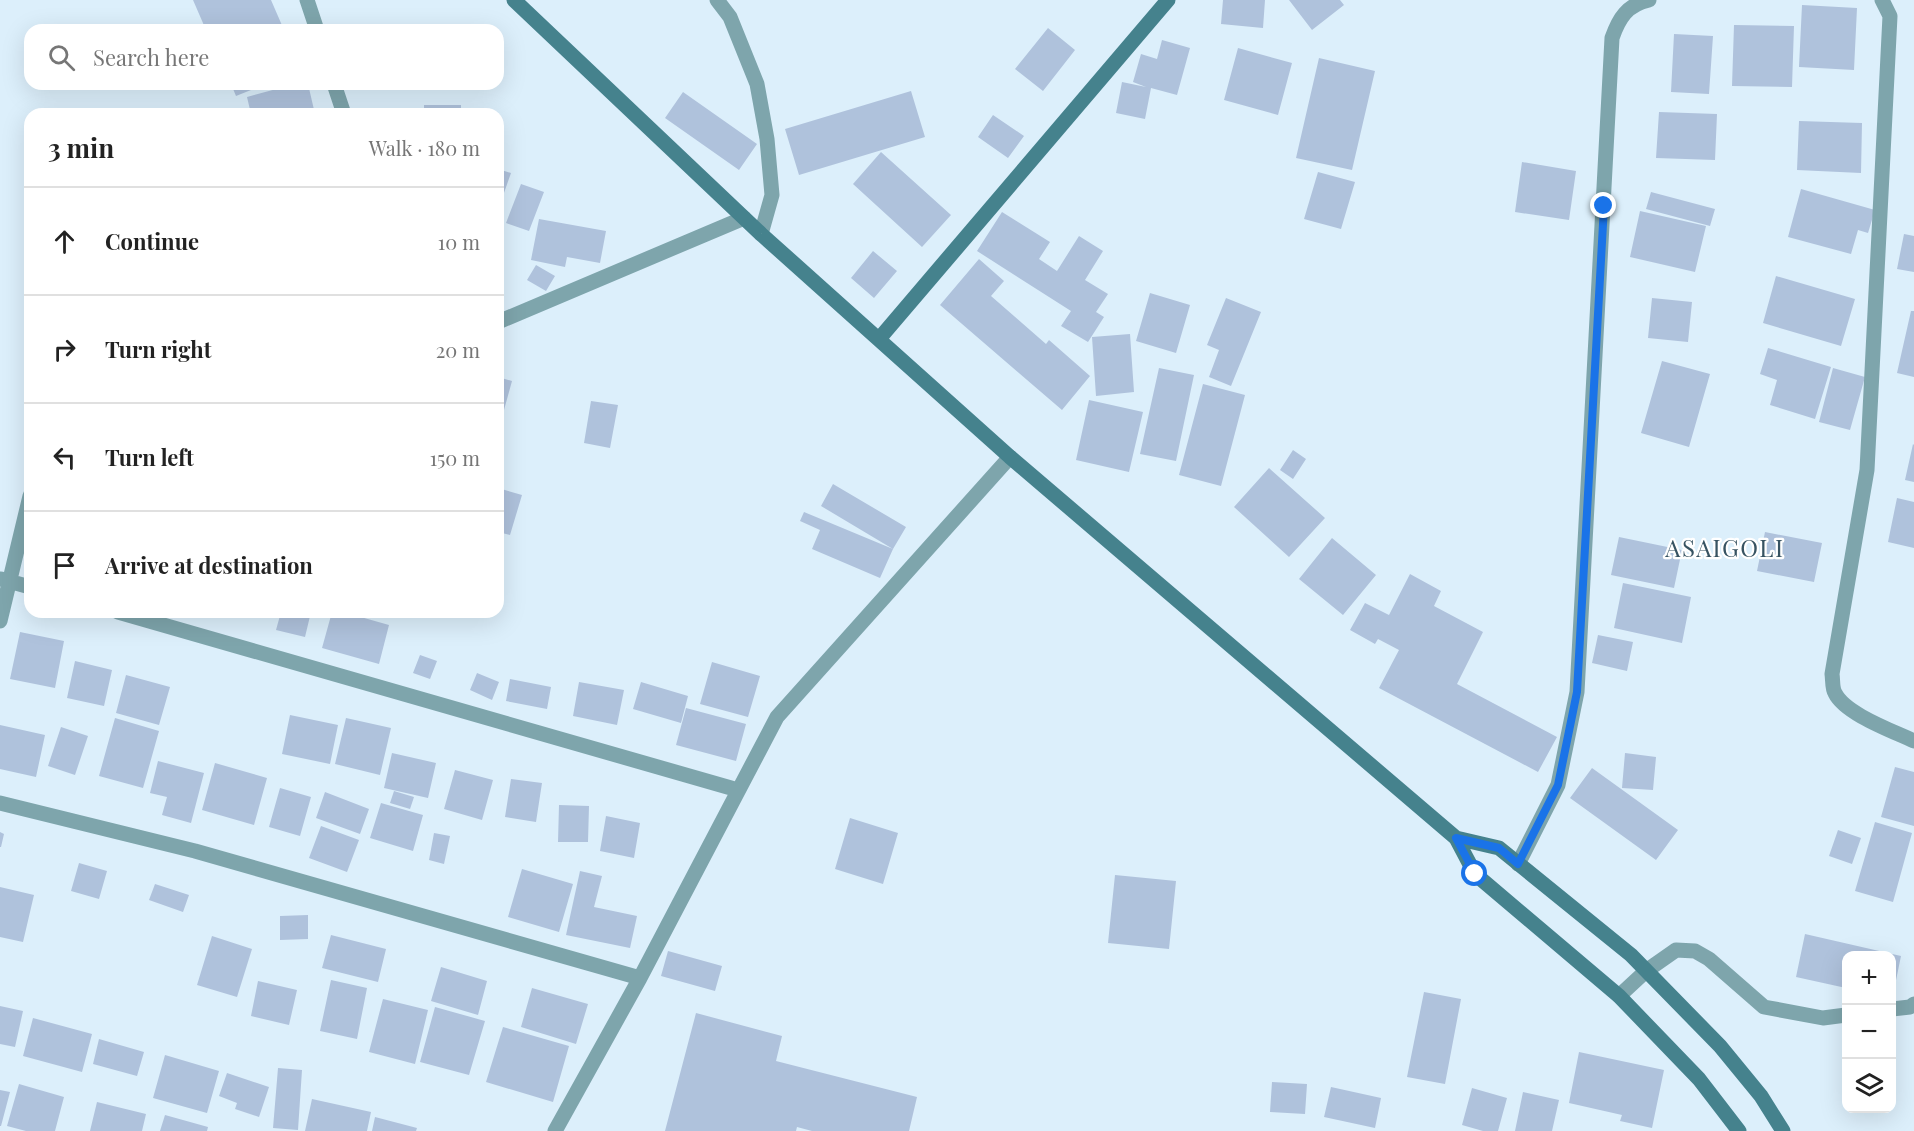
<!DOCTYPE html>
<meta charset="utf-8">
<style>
:root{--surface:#fff;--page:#f6f6f6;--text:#222;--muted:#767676;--line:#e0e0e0}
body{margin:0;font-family:"Playfair Display",serif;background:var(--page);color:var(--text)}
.controls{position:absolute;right:18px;bottom:18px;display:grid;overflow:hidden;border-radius:12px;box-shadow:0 6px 24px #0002}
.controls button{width:54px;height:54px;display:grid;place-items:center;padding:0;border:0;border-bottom:2px solid var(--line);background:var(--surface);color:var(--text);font:30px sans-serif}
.stop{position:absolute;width:18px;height:18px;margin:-14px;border:4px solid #1a73e8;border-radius:50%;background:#fff}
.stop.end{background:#1a73e8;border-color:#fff;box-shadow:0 2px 6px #0008}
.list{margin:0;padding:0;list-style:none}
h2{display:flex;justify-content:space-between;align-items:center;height:78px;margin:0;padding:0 24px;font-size:26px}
h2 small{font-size:20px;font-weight:400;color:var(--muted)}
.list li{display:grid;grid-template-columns:39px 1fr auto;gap:18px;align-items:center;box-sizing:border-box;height:108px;padding:0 24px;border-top:2px solid var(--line)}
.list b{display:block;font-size:22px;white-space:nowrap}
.list em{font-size:20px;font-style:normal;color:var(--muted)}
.icon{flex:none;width:33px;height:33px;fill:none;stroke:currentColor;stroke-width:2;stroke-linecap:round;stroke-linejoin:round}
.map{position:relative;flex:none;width:1914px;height:1131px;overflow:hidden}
.search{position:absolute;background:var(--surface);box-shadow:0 6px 24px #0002;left:24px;top:24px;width:480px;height:66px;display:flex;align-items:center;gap:15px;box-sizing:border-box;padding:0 21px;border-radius:18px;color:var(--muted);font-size:22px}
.panel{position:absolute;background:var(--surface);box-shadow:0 6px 24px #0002;left:24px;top:108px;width:480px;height:510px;border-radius:18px}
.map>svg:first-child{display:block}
.building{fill:#afc2dc}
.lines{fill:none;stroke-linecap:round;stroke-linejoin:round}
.lane{stroke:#7ea5ac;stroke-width:15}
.street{stroke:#7ea5ac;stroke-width:15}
.secondary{stroke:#45828d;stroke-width:15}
.route{stroke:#1a73e8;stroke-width:8}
.labels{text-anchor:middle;stroke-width:4.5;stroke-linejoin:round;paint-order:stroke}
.quarter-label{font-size:24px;letter-spacing:1.5px;fill:#375362;stroke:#fff}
</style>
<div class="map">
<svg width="1914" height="1131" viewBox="0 0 1914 1131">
<rect width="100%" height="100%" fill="#dceffb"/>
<path class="building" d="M193,0H271L284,30H206Z
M1223,0H1265L1263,28L1221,24Z
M1289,0H1340L1344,5L1312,30Z
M1802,5L1857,8L1854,70L1799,67Z
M1734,25L1794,26L1792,87L1732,86Z
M1048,28L1075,50L1043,91L1015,69Z
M1674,34L1713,36L1709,94L1671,92Z
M1162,40L1190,48L1177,95L1151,88L1145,119L1116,113L1122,82L1146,87L1133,82L1141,54L1157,59Z
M1238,48L1292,63L1278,115L1224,100Z
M1319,58L1375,71L1352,170L1296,158Z
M231,84H266L236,96Z
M295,84H308L315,114H251L247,97Z
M911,91L925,137L799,175L785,129Z
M683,92L757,144L739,170L665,118Z
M424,105H461V114H424Z
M1659,112L1717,114L1715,160L1656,158Z
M993,115L1024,136L1008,158L978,137Z
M1799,121L1862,123L1861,173L1797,170Z
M881,152L951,215L922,247L853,184Z
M1522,162L1576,171L1569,220L1515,212Z
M498,169L511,173L498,210Z
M1318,172L1355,182L1341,229L1304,219Z
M521,184L544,192L529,231L506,223Z
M1801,189L1875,210L1868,233L1858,230L1851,254L1788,237Z
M1651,192L1715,209L1710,226L1646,209Z
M1640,211L1706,226L1695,272L1630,257Z
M1002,212L1050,242L1039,259L1057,271L1079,236L1103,251L1085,280L1108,294L1096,312L1104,317L1088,342L1061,326L1071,311L977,251Z
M539,219L606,231L600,263L567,257L565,267L531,260Z
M1904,234L1914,236V272L1897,269Z
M873,251L897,271L874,298L851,278Z
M979,259L1004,281L991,296L1046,344L1049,340L1090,376L1062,410L940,305Z
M536,265L555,276L546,291L527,280Z
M1776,276L1855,299L1841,346L1763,323Z
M1150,293L1190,305L1176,353L1136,341Z
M1226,298L1261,312L1231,386L1209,377L1219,350L1207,345Z
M1652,298L1692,302L1688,342L1648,338Z
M1911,311H1914V377L1897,373Z
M1130,334L1134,392L1096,396L1092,337Z
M1768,348L1831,367L1815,419L1770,405L1777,380L1760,374Z
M1662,361L1710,374L1689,447L1641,433Z
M1159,368L1194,375L1176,461L1140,454Z
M1833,368L1865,377L1850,430L1819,422Z
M498,377L512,381L499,428H498Z
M1203,384L1245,395L1221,486L1179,475Z
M1089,400L1143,412L1129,472L1076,460Z
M591,401L618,405L610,448L584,443Z
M1913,444L1914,445V482L1905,480Z
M1293,450L1306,459L1293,479L1280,470Z
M1269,468L1325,518L1289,557L1234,507Z
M833,484L906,527L893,549L821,506Z
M498,488L522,495L510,535L498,532Z
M1897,498L1914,502V548L1888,542Z
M804,512L893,549L880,578L812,549L820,530L800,521Z
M1765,532L1822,543L1814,582L1757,571Z
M1619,537L1682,550L1674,588L1611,575Z
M1332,538L1376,575L1343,615L1299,579Z
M1410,574L1441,591L1434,606L1483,632L1457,684L1557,737L1538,772L1379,688L1399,650L1378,639L1375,644L1350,630L1365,603L1389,615Z
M1623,583L1691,597L1682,643L1614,628Z
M281,612H311L305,637L276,630Z
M332,612H343L389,625L379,664L322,648Z
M20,632L64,641L55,688L10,679Z
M1598,635L1633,642L1627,671L1592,663Z
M420,655L437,661L430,679L413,673Z
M75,661L112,670L104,706L67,698Z
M712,662L760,676L748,717L700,704Z
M477,673L499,682L492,700L470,690Z
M126,675L170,687L159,725L116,713Z
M510,679L551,687L547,709L506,701Z
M579,682L624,690L617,725L573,716Z
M641,682L688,696L681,723L633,709Z
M686,708L746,724L736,761L676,745Z
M290,715L338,725L330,764L282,754Z
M115,718L159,731L143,788L99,776Z
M346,718L391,728L380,775L335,764Z
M0,725L45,735L36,777L0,769Z
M61,727L88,736L75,775L48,766Z
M392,753L436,763L428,798L384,788Z
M1625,753L1656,757L1653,790L1622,788Z
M158,761L204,773L191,823L162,815L167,797L150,793Z
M215,763L267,778L254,825L202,810Z
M1895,767L1914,772V826L1881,817Z
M1592,768L1678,830L1656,860L1570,798Z
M455,770L493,780L482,820L444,809Z
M511,779L542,783L536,822L505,817Z
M280,788L311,797L300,836L269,827Z
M394,791L414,797L410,809L390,803Z
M325,792L369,809L360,834L316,818Z
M381,803L423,815L413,851L370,838Z
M559,805L589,806L588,842H558Z
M606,816L640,823L634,858L600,851Z
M850,818L898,833L883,884L835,869Z
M1875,822L1912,833L1893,902L1855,891Z
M321,826L359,840L347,872L309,858Z
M1838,830L1861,838L1852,864L1829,856Z
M0,832L4,834L1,847H0Z
M434,833L450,836L444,864L429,860Z
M79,863L107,871L99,899L71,891Z
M522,869L573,884L559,932L508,917Z
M580,871L602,876L594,907L637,916L630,948L566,935Z
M1115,875L1176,881L1169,949L1108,943Z
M155,884L189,895L183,912L149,900Z
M0,887L34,895L23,942L0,937Z
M308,915V939L280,940V916Z
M1805,934L1901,956L1893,995L1892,956H1846V988L1796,977Z
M331,935L386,949L378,982L322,968Z
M212,936L252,949L237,997L197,985Z
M668,951L722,966L715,991L661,976Z
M441,967L487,981L478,1015L431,1001Z
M331,980L367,988L357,1039L320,1031Z
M258,981L297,990L289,1025L251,1016Z
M532,988L588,1004L576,1044L521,1027Z
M1424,992L1461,999L1445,1084L1407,1077Z
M383,999L428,1010L415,1064L369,1052Z
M0,1006L23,1011L15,1047L0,1044Z
M435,1007L485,1021L469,1075L420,1062Z
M696,1013L782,1036L776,1061L917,1097L909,1131H812L797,1127L796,1131H665Z
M33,1018L92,1034L82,1072L23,1056Z
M503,1027L569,1046L553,1102L486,1082Z
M99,1039L144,1052L137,1076L93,1064Z
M1579,1052L1664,1070L1652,1128L1620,1121L1622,1115L1569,1103Z
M165,1055L219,1071L207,1113L153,1098Z
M278,1068L302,1070L298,1130L273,1128Z
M227,1073L269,1087L259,1117L235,1109L237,1103L219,1096Z
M1272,1082L1307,1084L1305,1114L1270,1112Z
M19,1084L64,1097L55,1131H26L7,1126Z
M1331,1087L1381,1098L1375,1128L1324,1117Z
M1472,1088L1507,1098L1498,1131H1483L1462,1125Z
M0,1090L10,1092L1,1126H0Z
M1523,1092L1559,1100L1552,1131H1515Z
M312,1099L371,1112L367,1131H305Z
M97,1102L146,1114L142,1131H90Z
M165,1115L208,1127L207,1131H160Z
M375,1117L417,1128L416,1131H372Z"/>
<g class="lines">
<path class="lane" d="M307,0L317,30
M334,84L344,114"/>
<path class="street" d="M717,0L730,17L757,84L767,139L772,195L761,234
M1882,0L1890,16L1867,470L1832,674C1833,680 1832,688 1835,693C1845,714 1893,731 1914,741
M498,322L744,218
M1,579L30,587
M118,612L738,790
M0,621L30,496
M0,803L195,851L640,978
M1518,864L1558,785L1577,692L1612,38C1619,18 1627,5 1649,0
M1619,996L1646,971L1676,950L1695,951L1709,959L1764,1007L1823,1018L1846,1015
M1892,1009L1910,1007L1914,1004
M555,1131L640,978L777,717L1010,457"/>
<path class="secondary" d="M514,0L761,234L1010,457L1456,838L1475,874L1619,996L1699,1079L1739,1131
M879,339L1168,0
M1456,838L1499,848L1631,955L1720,1046L1761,1096L1783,1131"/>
</g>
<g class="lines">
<path class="route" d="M1475,874L1456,838L1499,848L1518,864L1558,785L1577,692L1604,206"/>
</g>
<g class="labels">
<g class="quarter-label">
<text x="1725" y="557">ASAIGOLI</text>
</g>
</g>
</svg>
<div class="controls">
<button>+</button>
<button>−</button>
<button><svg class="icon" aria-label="layers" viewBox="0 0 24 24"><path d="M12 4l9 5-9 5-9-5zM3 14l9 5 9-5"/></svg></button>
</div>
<div class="stop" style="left:1475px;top:874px"></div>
<div class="stop end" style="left:1604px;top:206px"></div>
<div class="search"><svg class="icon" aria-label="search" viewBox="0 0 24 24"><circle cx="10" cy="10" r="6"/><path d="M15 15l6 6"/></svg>Search here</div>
<section class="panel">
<h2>3 min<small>Walk · 180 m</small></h2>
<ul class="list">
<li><svg class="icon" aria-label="ahead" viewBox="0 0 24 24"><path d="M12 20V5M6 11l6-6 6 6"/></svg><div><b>Continue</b></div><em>10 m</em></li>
<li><svg class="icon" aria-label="right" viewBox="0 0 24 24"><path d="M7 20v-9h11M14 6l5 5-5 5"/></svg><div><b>Turn right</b></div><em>20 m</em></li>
<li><svg class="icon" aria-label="left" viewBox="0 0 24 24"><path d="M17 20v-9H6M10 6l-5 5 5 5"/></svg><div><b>Turn left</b></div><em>150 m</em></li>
<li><svg class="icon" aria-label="arrive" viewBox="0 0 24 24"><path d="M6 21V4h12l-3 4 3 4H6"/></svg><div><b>Arrive at destination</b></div></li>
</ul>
</section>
</div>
